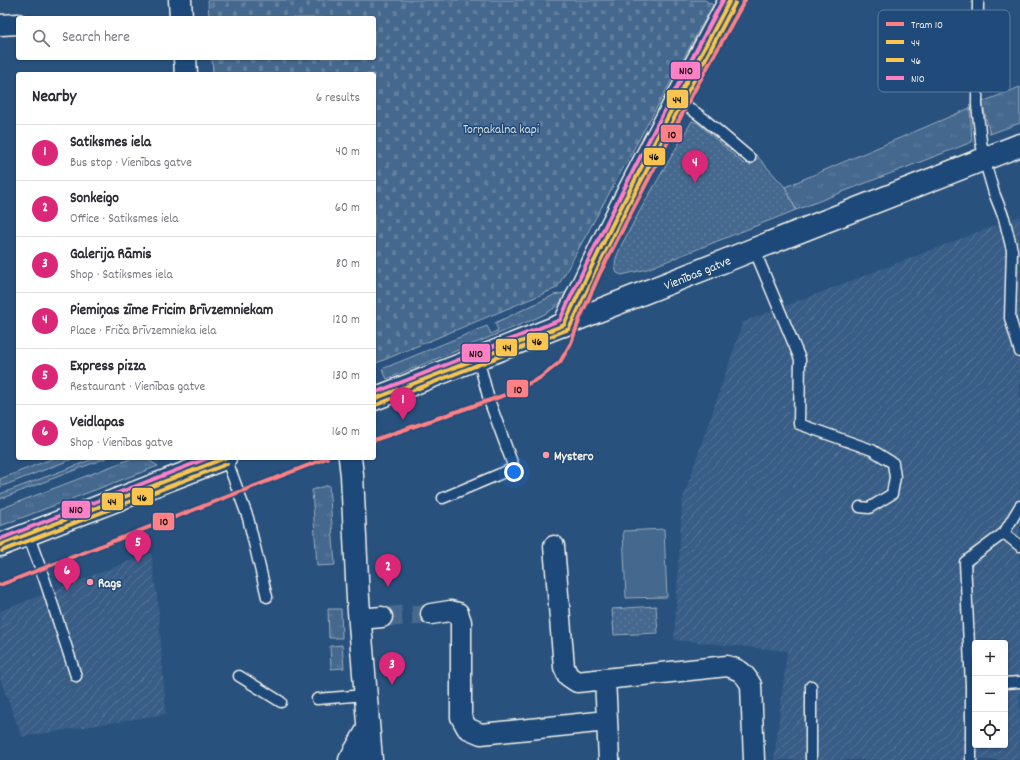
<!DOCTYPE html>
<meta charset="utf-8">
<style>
:root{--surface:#fff;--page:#f7f7f7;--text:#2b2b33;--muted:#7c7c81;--line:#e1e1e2;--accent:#db2777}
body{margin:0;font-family:Dekko,sans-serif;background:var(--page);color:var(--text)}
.controls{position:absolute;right:12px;bottom:12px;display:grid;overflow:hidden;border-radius:4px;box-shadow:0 1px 3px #0004}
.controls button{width:36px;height:36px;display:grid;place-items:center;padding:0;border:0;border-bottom:1px solid var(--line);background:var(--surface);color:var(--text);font:20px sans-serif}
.you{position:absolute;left:514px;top:472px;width:14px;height:14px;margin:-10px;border:3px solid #fff;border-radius:50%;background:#1a73e8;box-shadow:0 0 0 6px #1a73e833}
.badge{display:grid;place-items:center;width:26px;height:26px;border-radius:50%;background:var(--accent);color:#fff;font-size:13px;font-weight:700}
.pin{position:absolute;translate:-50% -33px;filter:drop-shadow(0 1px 2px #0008)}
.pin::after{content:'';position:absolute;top:21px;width:14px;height:12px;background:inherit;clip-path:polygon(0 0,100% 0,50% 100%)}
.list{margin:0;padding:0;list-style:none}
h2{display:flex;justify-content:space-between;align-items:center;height:52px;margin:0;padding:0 16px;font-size:17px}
h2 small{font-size:13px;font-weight:400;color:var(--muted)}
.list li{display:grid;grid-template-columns:26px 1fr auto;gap:12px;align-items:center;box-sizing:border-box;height:56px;padding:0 16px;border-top:1px solid var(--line)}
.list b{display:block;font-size:15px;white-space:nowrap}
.list p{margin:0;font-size:13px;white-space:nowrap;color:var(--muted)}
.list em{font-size:13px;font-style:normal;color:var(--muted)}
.icon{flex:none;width:22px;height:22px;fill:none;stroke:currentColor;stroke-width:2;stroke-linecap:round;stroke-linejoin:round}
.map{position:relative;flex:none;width:1020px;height:760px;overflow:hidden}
.search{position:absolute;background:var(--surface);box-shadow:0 1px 3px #0004;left:16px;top:16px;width:360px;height:44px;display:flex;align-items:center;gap:10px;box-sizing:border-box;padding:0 14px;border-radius:4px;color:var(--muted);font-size:15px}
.panel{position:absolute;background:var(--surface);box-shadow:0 1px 3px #0004;left:16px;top:72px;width:360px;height:388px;border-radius:4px}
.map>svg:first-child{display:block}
.industrial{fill:url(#industrial-furrows);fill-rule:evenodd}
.grass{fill:url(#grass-tufts);stroke:#9cacbb}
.cemetery{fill:url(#cemetery-stones);stroke:#9cacbb}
.park{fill:url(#park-dots);stroke:#9cacbb}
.pitch{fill:#45688e;stroke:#9cacbb}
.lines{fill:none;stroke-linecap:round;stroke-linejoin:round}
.minor-tunnel{stroke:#47698e;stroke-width:20;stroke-dasharray:20 10;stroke-linecap:butt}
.service-casing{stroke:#f4f1e8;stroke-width:13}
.minor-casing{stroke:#f4f1e8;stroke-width:23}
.tertiary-casing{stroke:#f4f1e8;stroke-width:25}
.secondary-casing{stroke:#f4f1e8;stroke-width:25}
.service{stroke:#1f4a7a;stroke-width:10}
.minor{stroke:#1f4a7a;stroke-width:20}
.tertiary{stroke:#1f4a7a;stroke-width:22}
.secondary{stroke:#1f4a7a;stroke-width:22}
.bus-1-casing{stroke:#1f4a7a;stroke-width:7}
.bus-2-casing{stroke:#1f4a7a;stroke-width:7}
.bus-3-casing{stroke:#1f4a7a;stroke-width:7}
.bus-1{stroke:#f9c44f;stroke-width:4}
.bus-2{stroke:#f9c44f;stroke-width:4}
.bus-3{stroke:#ff80c5;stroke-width:4}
.tram-1-casing{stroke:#1f4a7a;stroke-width:7}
.tram-1{stroke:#ff8085;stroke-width:4}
.poi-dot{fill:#ff9aa2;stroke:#1f4a7a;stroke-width:1.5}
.labels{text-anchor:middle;stroke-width:3;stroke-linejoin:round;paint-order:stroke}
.park-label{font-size:13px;fill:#dadcda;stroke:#1f4a7a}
.street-label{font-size:13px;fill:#f4f1e8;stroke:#1f4a7a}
.poi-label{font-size:13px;font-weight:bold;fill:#f4f1e8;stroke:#1f4a7a;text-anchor:start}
.key{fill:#1f4a7a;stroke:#5f7c9b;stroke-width:1}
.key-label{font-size:11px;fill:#f4f1e8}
.line-badge{stroke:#1f4a7a;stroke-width:1.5}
.pale-badge-label{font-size:11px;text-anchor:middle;font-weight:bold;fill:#111}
</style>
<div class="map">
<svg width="1020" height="760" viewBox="0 0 1020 760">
<defs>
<pattern id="industrial-furrows" width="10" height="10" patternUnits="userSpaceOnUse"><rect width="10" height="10" fill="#375d86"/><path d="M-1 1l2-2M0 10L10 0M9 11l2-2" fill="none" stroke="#557597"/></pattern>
<pattern id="grass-tufts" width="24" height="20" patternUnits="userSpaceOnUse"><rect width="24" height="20" fill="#45688e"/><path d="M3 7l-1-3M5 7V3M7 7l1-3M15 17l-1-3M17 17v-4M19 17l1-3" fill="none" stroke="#607e9e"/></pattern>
<pattern id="cemetery-stones" width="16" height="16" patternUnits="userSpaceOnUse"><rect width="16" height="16" fill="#45688e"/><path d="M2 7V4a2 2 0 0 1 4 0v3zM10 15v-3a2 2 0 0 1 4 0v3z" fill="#607e9e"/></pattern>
<pattern id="park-dots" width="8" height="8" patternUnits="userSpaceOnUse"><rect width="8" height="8" fill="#45688e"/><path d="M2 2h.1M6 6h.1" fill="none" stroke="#607e9e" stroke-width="1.8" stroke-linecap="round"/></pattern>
</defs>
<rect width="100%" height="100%" fill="#28517e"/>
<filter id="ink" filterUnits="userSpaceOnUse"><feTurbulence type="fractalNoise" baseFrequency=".025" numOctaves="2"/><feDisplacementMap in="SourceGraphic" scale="8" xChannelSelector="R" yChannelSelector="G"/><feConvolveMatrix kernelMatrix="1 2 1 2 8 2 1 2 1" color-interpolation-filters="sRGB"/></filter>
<g filter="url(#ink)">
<path class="industrial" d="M1020,216V760H774L787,651L674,640L682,501L743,322ZM975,643H1005V745H975Z
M151,553L158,603L166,714L22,737L0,679V611Z"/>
<path class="grass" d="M1020,87V123L990,134L982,102Z
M970,108L972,142L796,210L785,187Z
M569,292C559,307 548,313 532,320L387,379L382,369L487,326L491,334L498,330L495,323L554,295Z
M54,458H75L0,487V479Z
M96,458H106L0,499V494Z
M133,458H145L158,466L0,526V509Z
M329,485L335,565L317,566L312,490Z
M328,609H341L342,638H329Z
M342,645L344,668L331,669L330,646Z"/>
<path class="cemetery" d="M208,0H705L713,5L557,288L374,364V74H213L212,58H374V18H209Z"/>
<path class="park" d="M692,121L698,123L744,164L755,154L785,187L796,210L647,269L622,275L617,273L615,267L616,258L622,244L642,207Z
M656,606L658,633L614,635L612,609Z"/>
<path class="pitch" d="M664,529L667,597L626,598L623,531Z"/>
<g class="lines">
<path class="minor-tunnel" d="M382,617L431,614"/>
<g class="service-casing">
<path id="service" d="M978,0L977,105L981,141L984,159L994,193L1004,218L1012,250L1010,318L1020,352
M677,99L703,118L750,158
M754,249L800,359L799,424L872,450L893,463L895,477L892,494L869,508L860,507
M226,458L248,518L267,597
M443,498L514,468L489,400L478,358
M1004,533L1020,546
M28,534L45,581L76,676
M239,676L281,702
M1005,683L1020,682
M317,699L365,695
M811,760V686
M971,760V686L965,562L1004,533L1020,506"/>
</g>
<g class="minor-casing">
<path id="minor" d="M0,25L18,24
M554,546L564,667L568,676L577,682L605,679L609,760
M431,614L450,611L458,613L461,622V717L467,728L481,734L607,721
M360,619L382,617
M605,679L727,666C740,670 744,672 751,685L754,760"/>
</g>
<g class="tertiary-casing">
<path id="tertiary" d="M180,0L181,18
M185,58L186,74
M564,325C614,214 673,107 730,0
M350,458L352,475L358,599L371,760
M350,760L368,729"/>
</g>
<g class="secondary-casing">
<path id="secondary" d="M374,399L580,318L785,237L1020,145
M0,545L225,458"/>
</g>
<use href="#service" class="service"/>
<use href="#minor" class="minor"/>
<use href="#tertiary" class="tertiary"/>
<use href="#secondary" class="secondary"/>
<g class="bus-1-casing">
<path id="bus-1" d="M374,399L564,325C615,214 673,107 730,0
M0,545L225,458"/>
</g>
<g class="bus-2-casing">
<path id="bus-2" d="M376,405L569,329L629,204L735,3
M2,551L227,464"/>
</g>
<g class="bus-3-casing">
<path id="bus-3" d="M374,393L560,320C610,211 667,106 723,0
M0,539L208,458"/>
</g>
<use href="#bus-1" class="bus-1"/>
<use href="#bus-2" class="bus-2"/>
<use href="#bus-3" class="bus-3"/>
<g class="tram-1-casing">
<path id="tram-1" d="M374,440L505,395L540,378L560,362L571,343L580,318L600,273L693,93L745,0
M0,585L327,458"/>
</g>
<use href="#tram-1" class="tram-1"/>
</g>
</g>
<g class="poi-dot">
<circle cx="546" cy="455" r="4"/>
<circle cx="90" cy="582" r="4"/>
</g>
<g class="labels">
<g class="park-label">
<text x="501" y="133">Torņakalna kapi</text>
</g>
<g class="street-label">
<text transform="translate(697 272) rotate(-22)" y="5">Vienības gatve</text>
</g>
<g class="poi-label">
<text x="554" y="460">Mystero</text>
<text x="98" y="587">Rags</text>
</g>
</g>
<rect x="878" y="10" width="132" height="82" rx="6" class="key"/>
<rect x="886" y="22" width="18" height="4" fill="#ff8085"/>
<rect x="886" y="40" width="18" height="4" fill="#f9c44f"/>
<rect x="886" y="58" width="18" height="4" fill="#f9c44f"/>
<rect x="886" y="76" width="18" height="4" fill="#ff80c5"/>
<g class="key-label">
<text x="911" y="28">Tram 10</text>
<text x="911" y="46">44</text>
<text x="911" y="64">46</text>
<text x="911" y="82">N10</text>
</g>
<g class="line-badge">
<rect x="670" y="61" width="31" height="19" rx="4" fill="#ff80c5"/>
<rect x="666" y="89" width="23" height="20" rx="4" fill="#f9c44f"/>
<rect x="660" y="124" width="23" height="19" rx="4" fill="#ff8085"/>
<rect x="643" y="147" width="23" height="19" rx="4" fill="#f9c44f"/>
<rect x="526" y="332" width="23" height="19" rx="4" fill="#f9c44f"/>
<rect x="495" y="338" width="23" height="19" rx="4" fill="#f9c44f"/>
<rect x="461" y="343" width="30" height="20" rx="4" fill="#ff80c5"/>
<rect x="506" y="379" width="23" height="19" rx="4" fill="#ff8085"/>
<rect x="131" y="487" width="23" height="19" rx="4" fill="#f9c44f"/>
<rect x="101" y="492" width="23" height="19" rx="4" fill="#f9c44f"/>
<rect x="61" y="500" width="30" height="19" rx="4" fill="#ff80c5"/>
<rect x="152" y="512" width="23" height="19" rx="4" fill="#ff8085"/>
</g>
<g class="pale-badge-label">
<text x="686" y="74">N10</text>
<text x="677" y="103">44</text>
<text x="672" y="138">10</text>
<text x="654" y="160">46</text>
<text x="537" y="345">46</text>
<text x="507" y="351">44</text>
<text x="476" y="357">N10</text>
<text x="518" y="393">10</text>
<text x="142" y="501">46</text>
<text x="112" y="505">44</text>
<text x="76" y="513">N10</text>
<text x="164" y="525">10</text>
</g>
</svg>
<div class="controls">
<button>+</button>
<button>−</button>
<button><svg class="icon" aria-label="locate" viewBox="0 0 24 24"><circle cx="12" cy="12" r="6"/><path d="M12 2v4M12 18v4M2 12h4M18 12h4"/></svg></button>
</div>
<div class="you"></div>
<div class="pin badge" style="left:403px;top:420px">1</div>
<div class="pin badge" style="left:388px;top:587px">2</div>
<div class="pin badge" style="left:392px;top:685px">3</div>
<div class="pin badge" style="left:695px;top:183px">4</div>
<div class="pin badge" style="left:138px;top:563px">5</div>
<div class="pin badge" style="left:67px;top:591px">6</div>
<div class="search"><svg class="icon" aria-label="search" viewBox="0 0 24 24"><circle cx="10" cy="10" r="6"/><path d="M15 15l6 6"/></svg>Search here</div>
<section class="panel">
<h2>Nearby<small>6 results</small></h2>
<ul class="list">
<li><span class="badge">1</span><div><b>Satiksmes iela</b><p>Bus stop · Vienības gatve</p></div><em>40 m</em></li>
<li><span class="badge">2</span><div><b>Sonkeigo</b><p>Office · Satiksmes iela</p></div><em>60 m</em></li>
<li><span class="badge">3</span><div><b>Galerija Rāmis</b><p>Shop · Satiksmes iela</p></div><em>80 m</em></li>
<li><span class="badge">4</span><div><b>Piemiņas zīme Fricim Brīvzemniekam</b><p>Place · Friča Brīvzemnieka iela</p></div><em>120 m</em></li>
<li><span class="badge">5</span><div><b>Express pizza</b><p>Restaurant · Vienības gatve</p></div><em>130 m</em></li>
<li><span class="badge">6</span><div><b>Veidlapas</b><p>Shop · Vienības gatve</p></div><em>160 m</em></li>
</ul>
</section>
</div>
